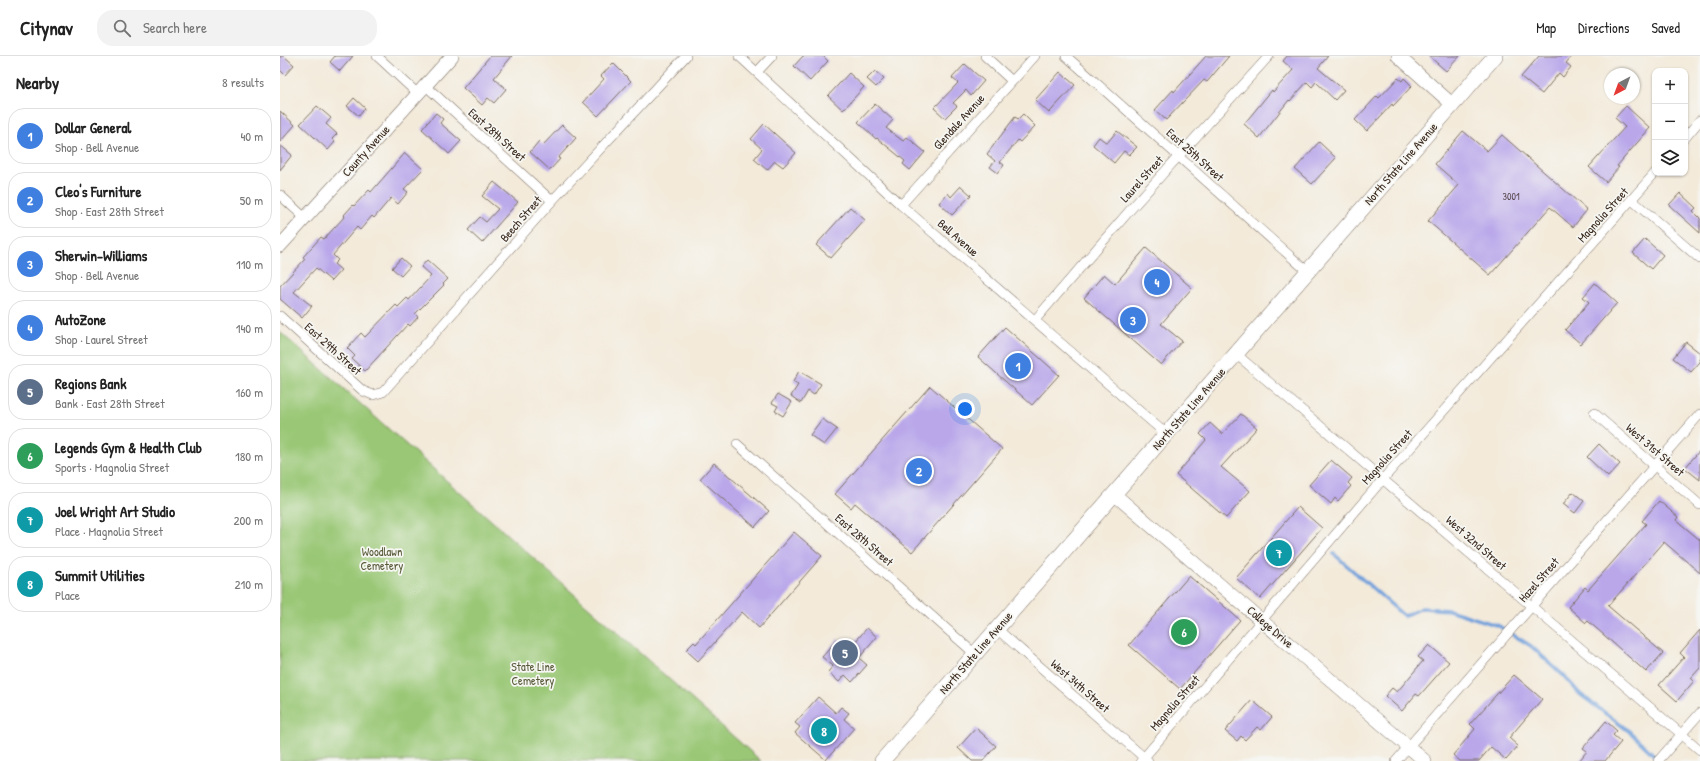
<!DOCTYPE html>
<meta charset="utf-8">
<style>
:root{--surface:#fff;--page:#f2f2f2;--text:#222;--muted:#767676;--line:#e0e0e0;--accent:#b5179e}
body{margin:0;font-family:"Patrick Hand",sans-serif;background:var(--page);color:var(--text)}
.controls{position:absolute;right:12px;top:12px;display:grid;overflow:hidden;border-radius:8px;box-shadow:0 1px 3px #0004}
.controls button{width:36px;height:36px;display:grid;place-items:center;padding:0;border:0;border-bottom:1px solid var(--line);background:var(--surface);color:var(--text);font:20px sans-serif}
.compass{position:absolute;left:1324px;top:12px;width:36px;height:36px;border-radius:50%;background:var(--surface);box-shadow:0 1px 3px #0004;rotate:221deg}
.you{position:absolute;left:685px;top:353px;width:14px;height:14px;margin:-10px;border:3px solid #fff;border-radius:50%;background:#1a73e8;box-shadow:0 0 0 6px #1a73e833}
.badge{display:grid;place-items:center;width:26px;height:26px;border-radius:50%;background:var(--accent);color:#fff;font-size:13px;font-weight:700}
.pin{position:absolute;translate:-50% -50%;border:2px solid #fff;box-shadow:0 1px 4px #0006}
.list{margin:0;padding:0;list-style:none}
h2{display:flex;justify-content:space-between;align-items:center;height:52px;margin:0;padding:0 16px;font-size:17px}
h2 small{font-size:13px;font-weight:400;color:var(--muted)}
.list li{display:grid;grid-template-columns:26px 1fr auto;gap:12px;align-items:center;box-sizing:border-box;height:56px;margin:0 8px 8px;padding:0 8px;border:1px solid var(--line);border-radius:16px}
.list b{display:block;font-size:15px;white-space:nowrap}
.list p{margin:0;font-size:13px;white-space:nowrap;color:var(--muted)}
.list em{font-size:13px;font-style:normal;color:var(--muted)}
.icon{flex:none;width:22px;height:22px;fill:none;stroke:currentColor;stroke-width:2;stroke-linecap:round;stroke-linejoin:round}
.map{position:relative;flex:none;width:1420px;height:705px;overflow:hidden}
header{display:flex;align-items:center;gap:24px;box-sizing:border-box;height:56px;padding:0 20px;background:var(--surface);border-bottom:1px solid var(--line)}
header strong{font-size:19px}
nav{display:flex;gap:22px;margin-inline-start:auto;font-size:14px}
.search{width:280px;height:36px;background:var(--page);display:flex;align-items:center;gap:10px;box-sizing:border-box;padding:0 14px;border-radius:16px;color:var(--muted);font-size:15px}
main{display:flex}
aside{flex:1;background:var(--surface)}
.map>svg:first-child{display:block}
.green{fill:#99c775;stroke:#6a784a}
.lines{fill:none;stroke-linecap:round;stroke-linejoin:round}
.stream{stroke:#72a1db;stroke-width:3.5}
.building{fill:#b9a7ea}
.street-casing{stroke:#7b6d60;stroke-width:10}
.secondary-casing{stroke:#7b6d60;stroke-width:14}
.primary-casing{stroke:#7b6d60;stroke-width:16}
.street{stroke:#fff;stroke-width:9}
.secondary{stroke:#fff;stroke-width:13}
.primary{stroke:#fff;stroke-width:15}
.labels{text-anchor:middle;stroke-width:3.5;stroke-linejoin:round;paint-order:stroke}
.number-label{font-size:10px;fill:#5a4951}
.street-label{font-size:12px;fill:#3b2a1e;stroke:#f6f6f2}
.park-label{font-size:12px;fill:#575938;stroke:#f6f6f2}
</style>
<header>
<strong>Citynav</strong>
<div class="search"><svg class="icon" aria-label="search" viewBox="0 0 24 24"><circle cx="10" cy="10" r="6"/><path d="M15 15l6 6"/></svg>Search here</div>
<nav><a>Map</a><a>Directions</a><a>Saved</a></nav>
</header>
<main>
<aside>
<h2>Nearby<small>8 results</small></h2>
<ul class="list">
<li><span class="badge" style="background:#3f7fe0">1</span><div><b>Dollar General</b><p>Shop · Bell Avenue</p></div><em>40 m</em></li>
<li><span class="badge" style="background:#3f7fe0">2</span><div><b>Cleo's Furniture</b><p>Shop · East 28th Street</p></div><em>50 m</em></li>
<li><span class="badge" style="background:#3f7fe0">3</span><div><b>Sherwin-Williams</b><p>Shop · Bell Avenue</p></div><em>110 m</em></li>
<li><span class="badge" style="background:#3f7fe0">4</span><div><b>AutoZone</b><p>Shop · Laurel Street</p></div><em>140 m</em></li>
<li><span class="badge" style="background:#5c6f8a">5</span><div><b>Regions Bank</b><p>Bank · East 28th Street</p></div><em>160 m</em></li>
<li><span class="badge" style="background:#2e9e5b">6</span><div><b>Legends Gym &amp; Health Club</b><p>Sports · Magnolia Street</p></div><em>180 m</em></li>
<li><span class="badge" style="background:#0f9aa8">7</span><div><b>Joel Wright Art Studio</b><p>Place · Magnolia Street</p></div><em>200 m</em></li>
<li><span class="badge" style="background:#0f9aa8">8</span><div><b>Summit Utilities</b><p>Place</p></div><em>210 m</em></li>
</ul>
</aside>
<div class="map">
<svg width="1420" height="705" viewBox="0 0 1420 705">
<rect width="100%" height="100%" fill="#f6f6f2"/>
<filter id="ink" filterUnits="userSpaceOnUse"><feTurbulence type="fractalNoise" baseFrequency=".025" numOctaves="2"/><feDisplacementMap in="SourceGraphic" scale="8" xChannelSelector="R" yChannelSelector="G"/><feConvolveMatrix kernelMatrix="1 2 1 2 8 2 1 2 1" color-interpolation-filters="sRGB"/></filter>
<filter id="wash" filterUnits="userSpaceOnUse"><feTurbulence type="fractalNoise" baseFrequency=".012" numOctaves="4" result="noise"/><feDisplacementMap in="SourceGraphic" scale="16" xChannelSelector="R" yChannelSelector="G"/><feGaussianBlur stdDeviation="0.9" result="paint"/><feColorMatrix in="noise" values="0 0 0 0 0 0 0 0 0 0 0 0 0 0 0 0 0 1.4 0 .05"/><feComposite in="paint" operator="in"/></filter>
<g filter="url(#wash)">
<rect width="100%" height="100%" fill="#f3eada"/>
<path class="green" d="M0,276L481,705H0Z"/>
<g class="lines">
<path class="stream" d="M1054,498L1124,560L1142,552L1169,554L1219,570L1251,590L1283,619L1300,638L1350,676L1378,703"/>
</g>
<g id="blocks">
<path class="building" d="M0,0H4L14,9L5,19L0,14Z
M55,0H73L60,15L50,6Z
M210,0H232L214,22L226,33L214,47L208,42L202,49L183,32Z
M523,0H543L548,5L530,25L514,10Z
M926,0H949L927,26L924,24L886,64L875,54L893,34L894,36Z
M1007,0H1048L1038,12L1064,34L1055,44L1036,26L1032,31L1027,26L1010,45L1009,44L979,82L964,68L992,34L993,36L1013,14L1003,5Z
M1149,0H1180L1166,15Z
M1259,0H1292L1286,7L1291,11L1283,21L1279,17L1262,38L1241,21Z
M333,7L351,25L318,60L303,46L324,23L321,20Z
M685,8L704,25L691,40L686,34L673,47L677,50L665,62L654,52L678,27L672,22Z
M595,15L604,23L596,31L587,23Z
M780,16L795,29L769,57L755,44Z
M569,17L584,31L563,54L548,40Z
M1118,22L1122,25L1124,22L1132,30L1113,50L1112,48L1087,75L1075,64L1097,40L1099,42Z
M74,42L85,52L79,60L67,50Z
M595,48L613,64L606,72L623,85L627,81L645,96L630,114L623,108L625,105L597,82L596,83L578,66Z
M37,50L51,62L46,68L57,78L52,83L55,86L48,94L20,68Z
M1346,50L1370,72L1337,110L1339,111L1326,126L1309,111L1345,71L1335,62Z
M0,55L15,69L0,86Z
M156,57L163,63L160,67L181,85L169,98L142,73Z
M743,58L755,70L740,86L738,84L720,106L724,109L718,117L710,111L715,105L707,98L735,61L738,63Z
M484,68L516,97L503,111L495,105L487,114L474,103L482,93L471,83Z
M282,69L296,82L278,102L280,103L270,114L250,96L259,85L263,89Z
M837,75L857,91L849,99L844,95L834,107L813,89L819,81L827,87Z
M1183,75L1207,95L1222,79L1307,154L1293,171L1270,151L1210,219L1148,165L1179,129L1155,108Z
M1039,86L1056,102L1032,128L1015,113Z
M0,89L12,99L0,114Z
M125,97L143,113L124,133L128,136L118,148L111,142L94,162L92,160L80,174L77,171L53,199L58,204L54,208L61,214L51,225L36,212L14,236L32,250L22,262L0,243V230L25,203L23,201L41,181L44,183L65,160L64,159L73,149L74,150L89,134L91,136Z
M214,126L238,146L202,187L188,174L200,161L206,166L218,153L202,140Z
M681,130L691,139L672,159L659,147L668,137L671,141Z
M1400,137L1416,152L1413,155L1420,162V177L1389,149Z
M570,151L585,164L551,202L536,189Z
M1365,183L1383,199L1371,213L1353,197Z
M866,192L912,232L881,268L902,285L881,309L804,242L824,218L835,228Z
M121,202L130,210L121,220L112,212Z
M147,204L168,223L163,228L164,229L135,258L138,261L130,270L128,268L85,315L72,303L75,300L67,292L81,277L85,281L116,249L118,251L127,242L129,244L151,220L141,211Z
M1315,227L1337,247L1301,288L1285,274L1309,246L1303,241Z
M725,271L779,319L752,349L698,301Z
M1406,286L1420,297V306L1411,316L1393,302Z
M519,315L541,328L534,339L528,335L521,347L511,340L518,329L513,326Z
M650,330L722,393L632,496L575,447L571,452L555,438Z
M498,338L512,346L503,360L495,355L498,350L492,347Z
M961,358L977,372L941,411L970,435L946,462L896,419L926,384L920,378L930,367L942,378Z
M542,363L557,373L544,389L530,379Z
M1319,388L1340,408L1328,421L1307,401Z
M1420,394V424L1405,412Z
M1051,404L1072,422L1068,427L1071,430L1058,445L1055,442L1051,448L1029,429Z
M434,407L489,455L475,471L420,423Z
M1293,436L1304,445L1295,457L1283,448Z
M1379,445L1398,461L1396,464L1420,484V517L1384,486L1328,550L1383,597L1366,616L1308,565L1306,567L1288,551L1305,531L1308,534L1366,468L1362,465Z
M1018,451L1042,472L980,543L956,522Z
M514,476L542,500L479,572L462,556L418,605L406,594L414,586L416,588Z
M909,520L960,564L900,633L849,589Z
M587,572L597,581L579,602L587,609L572,626L565,619L559,626L548,616L553,610L542,601L558,583L569,593Z
M1420,574V612L1411,622L1414,625L1397,645L1379,629L1404,601L1400,597Z
M1149,589L1169,606L1139,640L1136,638L1122,655L1105,640L1112,632L1117,636L1143,605L1138,601Z
M1234,619L1262,643L1229,682L1238,690L1226,704L1211,691L1199,705H1180L1173,699L1195,673L1190,668Z
M538,641L556,657L561,651L569,657L564,663L574,672L546,704L515,677L520,671L515,667Z
M972,644L992,661L981,674L977,671L965,684L961,680L957,685L945,675Z
M1326,665L1337,675L1333,679L1341,686L1325,705H1299L1307,695L1303,692Z
M696,672L716,690L703,705H692L678,692Z"/>
</g>
</g>
<g filter="url(#ink)">
<use href="#blocks" fill-opacity="0" stroke="#7b6d60" stroke-width="1"/>
<g class="lines">
<g class="street-casing">
<path id="street" d="M97,0L138,38
M459,0L621,149L886,378
M705,0L732,25
M786,0L1028,216
M477,16L492,0
M146,30L272,145
M1405,82L1420,64
M0,139L25,162
M1352,144L1420,203
M621,149L755,0
M0,260L83,335L93,339L103,336L272,145L406,0
M755,264L851,153L989,0
M956,298L1420,694
M1314,357L1420,449
M457,388L695,598
M717,573L868,705
M861,705L1103,423L1375,117
M1116,705L1420,358
M1378,705L1420,657"/>
</g>
<g class="secondary-casing">
<path id="secondary" d="M1118,0L1173,49
M0,190L172,0
M834,438L1145,705"/>
</g>
<g class="primary-casing">
<path id="primary" d="M602,705L1215,0"/>
</g>
<use href="#street" class="street"/>
<use href="#secondary" class="secondary"/>
<use href="#primary" class="primary"/>
</g>
</g>
<g class="labels">
<g class="number-label">
<text x="1231" y="144">3001</text>
</g>
<g class="street-label">
<text transform="translate(679 66) rotate(-48)" y="4">Glendale Avenue</text>
<text transform="translate(217 79) rotate(42)" y="4">East 28th Street</text>
<text transform="translate(86 95) rotate(-48)" y="4">County Avenue</text>
<text transform="translate(915 99) rotate(42)" y="4">East 25th Street</text>
<text transform="translate(1121 108) rotate(-49)" y="4">North State Line Avenue</text>
<text transform="translate(862 123) rotate(-48)" y="4">Laurel Street</text>
<text transform="translate(1323 159) rotate(-48)" y="4">Magnolia Street</text>
<text transform="translate(241 163) rotate(-49)" y="4">Beech Street</text>
<text transform="translate(678 182) rotate(41)" y="4">Bell Avenue</text>
<text transform="translate(53 293) rotate(42)" y="4">East 29th Street</text>
<text transform="translate(909 353) rotate(-49)" y="4">North State Line Avenue</text>
<text transform="translate(1375 394) rotate(41)" y="4">West 31st Street</text>
<text transform="translate(1107 401) rotate(-48)" y="4">Magnolia Street</text>
<text transform="translate(584 484) rotate(41)" y="4">East 28th Street</text>
<text transform="translate(1196 487) rotate(41)" y="4">West 32nd Street</text>
<text transform="translate(1259 524) rotate(-49)" y="4">Hazel Street</text>
<text transform="translate(990 571) rotate(41)" y="4">College Drive</text>
<text transform="translate(696 597) rotate(-49)" y="4">North State Line Avenue</text>
<text transform="translate(800 630) rotate(41)" y="4">West 34th Street</text>
<text transform="translate(895 647) rotate(-49)" y="4">Magnolia Street</text>
</g>
<g class="park-label">
<text x="102" y="500">Woodlawn<tspan x="102" dy="14">Cemetery</tspan></text>
<text x="253" y="615">State Line<tspan x="253" dy="14">Cemetery</tspan></text>
</g>
</g>
</svg>
<div class="controls">
<button>+</button>
<button>−</button>
<button><svg class="icon" aria-label="layers" viewBox="0 0 24 24"><path d="M12 4l9 5-9 5-9-5zM3 14l9 5 9-5"/></svg></button>
</div>
<svg class="compass" viewBox="-18 -18 36 36"><path d="M0-13l5 13h-10z" fill="#e53935"/><path d="M0 13l5-13h-10z" fill="#767676"/></svg>
<div class="you"></div>
<div class="pin badge" style="left:738px;top:310px;background:#3f7fe0">1</div>
<div class="pin badge" style="left:639px;top:415px;background:#3f7fe0">2</div>
<div class="pin badge" style="left:853px;top:264px;background:#3f7fe0">3</div>
<div class="pin badge" style="left:877px;top:226px;background:#3f7fe0">4</div>
<div class="pin badge" style="left:565px;top:597px;background:#5c6f8a">5</div>
<div class="pin badge" style="left:904px;top:576px;background:#2e9e5b">6</div>
<div class="pin badge" style="left:999px;top:497px;background:#0f9aa8">7</div>
<div class="pin badge" style="left:544px;top:675px;background:#0f9aa8">8</div>
</div>
</main>
